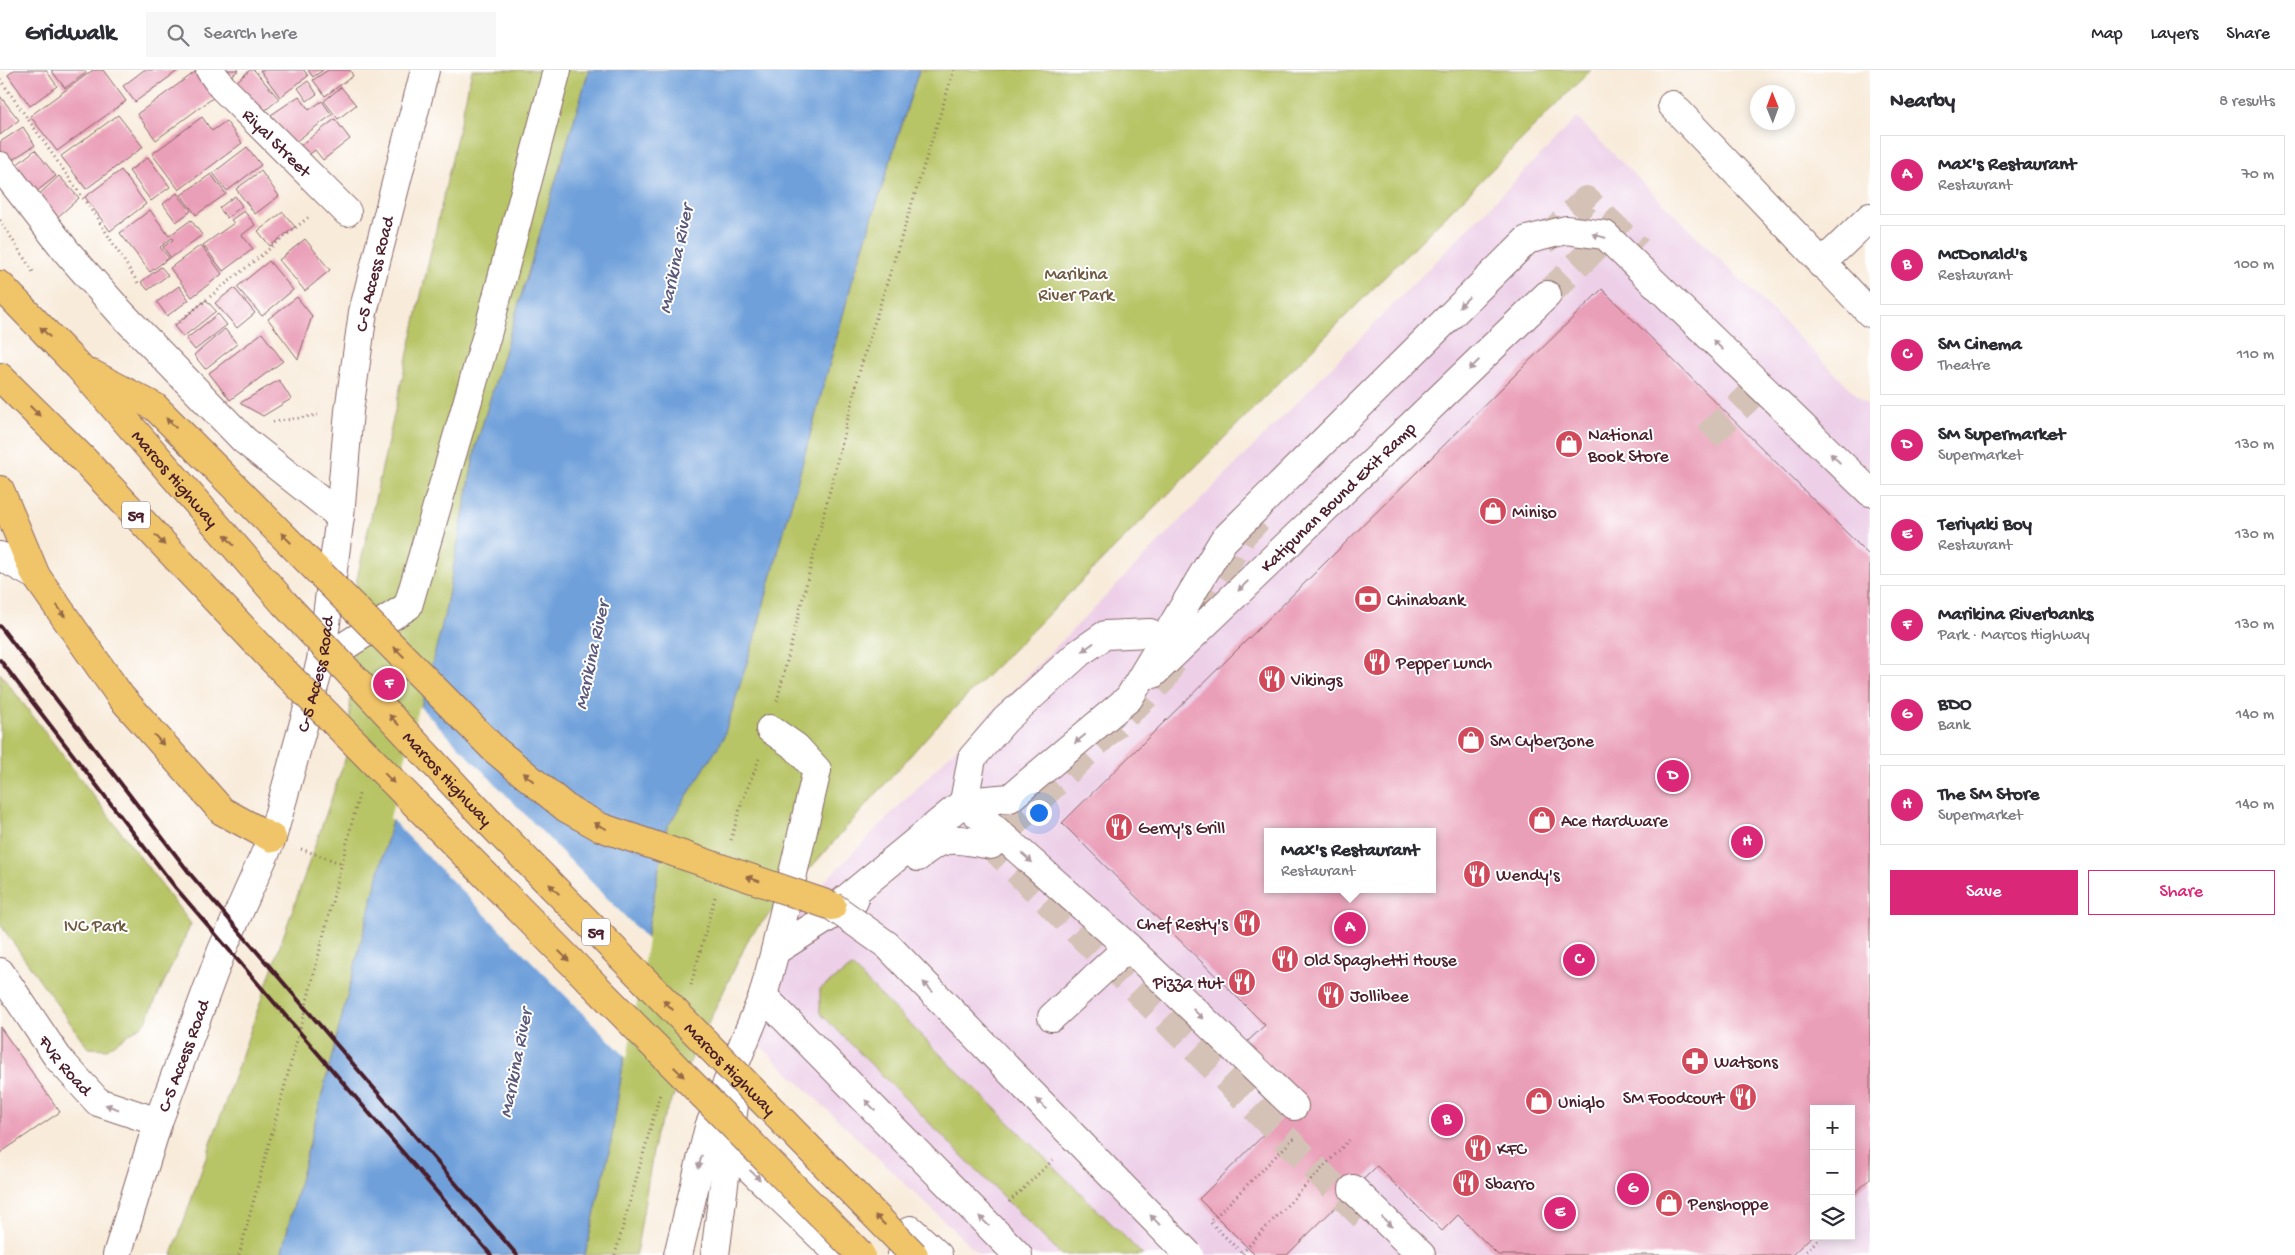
<!DOCTYPE html>
<meta charset="utf-8">
<style>
:root{--surface:#fff;--page:#f7f7f7;--text:#2b2b33;--muted:#7c7c81;--line:#e1e1e2;--accent:#db2777}
body{margin:0;font-family:"Gochi Hand",sans-serif;background:var(--page);color:var(--text)}
.controls{position:absolute;right:15px;bottom:15px;display:grid;overflow:hidden;border-radius:0px;box-shadow:0 2px 12px #0003}
.controls button{width:45px;height:45px;display:grid;place-items:center;padding:0;border:0;border-bottom:1px solid var(--line);background:var(--surface);color:var(--text);font:25px sans-serif}
.compass{position:absolute;left:1750px;top:15px;width:45px;height:45px;border-radius:50%;background:var(--surface);box-shadow:0 2px 12px #0003;rotate:359deg}
.you{position:absolute;left:1038px;top:742px;width:18px;height:18px;margin:-12px;border:4px solid #fff;border-radius:50%;background:#1a73e8;box-shadow:0 0 0 8px #1a73e833}
.badge{display:grid;place-items:center;width:32px;height:32px;border-radius:50%;background:var(--accent);color:#fff;font-size:16px;font-weight:700}
.pin{position:absolute;translate:-50% -50%;border:2px solid #fff;box-shadow:0 1px 5px #0006}
.popup{position:absolute;left:1264px;top:758px;width:172px;height:65px;box-sizing:border-box;display:grid;place-content:center;border-radius:0px;background:var(--surface);filter:drop-shadow(0 1px 4px #0005);font-size:16px;white-space:nowrap;color:var(--muted)}
.popup b{font-size:19px;color:var(--text)}
.popup::after{content:'';position:absolute;left:50%;top:100%;margin-left:-10px;border:10px solid transparent;border-top-color:var(--surface)}
.list{margin:0;padding:0;list-style:none}
h2{display:flex;justify-content:space-between;align-items:center;height:65px;margin:0;padding:0 20px;font-size:21px}
h2 small{font-size:16px;font-weight:400;color:var(--muted)}
.list li{display:grid;grid-template-columns:32px 1fr auto;gap:15px;align-items:center;box-sizing:border-box;height:80px;margin:0 10px 10px;padding:0 10px;border:1px solid var(--line);border-radius:0px}
.list b{display:block;font-size:19px;white-space:nowrap}
.list p{margin:0;font-size:16px;white-space:nowrap;color:var(--muted)}
.list em{font-size:16px;font-style:normal;color:var(--muted)}
.actions{display:flex;gap:10px;padding:15px 20px}
.actions a{flex:1;padding:11px 0;border:1px solid var(--accent);border-radius:0px;text-align:center;font-size:18px;color:var(--accent)}
.actions .main{background:var(--accent);color:#fff}
.icon{flex:none;width:28px;height:28px;fill:none;stroke:currentColor;stroke-width:2;stroke-linecap:round;stroke-linejoin:round}
.map{position:relative;flex:none;width:1870px;height:1185px;overflow:hidden}
header{display:flex;align-items:center;gap:30px;box-sizing:border-box;height:70px;padding:0 25px;background:var(--surface);border-bottom:1px solid var(--line)}
header strong{font-size:24px}
nav{display:flex;gap:28px;margin-inline-start:auto;font-size:18px}
.search{width:350px;height:45px;background:var(--page);display:flex;align-items:center;gap:12px;box-sizing:border-box;padding:0 18px;border-radius:0px;color:var(--muted);font-size:19px}
main{display:flex}
aside{flex:1;background:var(--surface)}
.map>svg:first-child{display:block}
.built{fill:#edd0e8;fill-rule:evenodd}
.green{fill:#b8c566;stroke:#817248}
.water{fill:#70a0da;stroke:#5d6082}
.pier{fill:#f8ebda}
.building{fill:#ea9fb8;fill-rule:evenodd}
.lines{fill:none;stroke-linecap:round;stroke-linejoin:round}
.minor-tunnel{stroke:#d5c2b7;stroke-width:28;stroke-dasharray:28 14;stroke-linecap:butt}
.minor-casing{stroke:#876668;stroke-width:30}
.major-casing{stroke:#876668;stroke-width:30}
.path{stroke:#876668;stroke-width:3;stroke-dasharray:1 4;stroke-linecap:butt}
.minor{stroke:#fff;stroke-width:28}
.major{stroke:#f0c469;stroke-width:28}
.rail{stroke:#4a1f2b;stroke-width:4}
.minor-bridge-casing{stroke:#876668;stroke-width:30;stroke-linecap:butt}
.major-bridge-casing{stroke:#876668;stroke-width:30;stroke-linecap:butt}
.minor-bridge{stroke:#fff;stroke-width:28}
.major-bridge{stroke:#f0c469;stroke-width:28}
.oneway{fill:#ae9aa0}
.oneway2{fill:#956947}
.labels{text-anchor:middle;stroke-width:4;stroke-linejoin:round;paint-order:stroke}
.shield{fill:#fff;stroke:#80626b;stroke-width:1}
.shield-label{font-size:16px;font-weight:bold;fill:#4a1f2b}
.street-label{font-size:18px;fill:#4a1f2b;stroke:#fff}
.park-label{font-size:18px;fill:#705940;stroke:#fff}
.poi-label{font-size:18px;fill:#4a1f2b;stroke:#fff;text-anchor:start}
.water-label{font-size:19px;font-style:italic;fill:#5b597a;stroke:#fff}
</style>
<header>
<strong>Gridwalk</strong>
<div class="search"><svg class="icon" aria-label="search" viewBox="0 0 24 24"><circle cx="10" cy="10" r="6"/><path d="M15 15l6 6"/></svg>Search here</div>
<nav><a>Map</a><a>Layers</a><a>Share</a></nav>
</header>
<main>
<div class="map">
<svg width="1870" height="1185" viewBox="0 0 1870 1185">
<rect width="100%" height="100%" fill="#fff"/>
<filter id="ink" filterUnits="userSpaceOnUse"><feTurbulence type="fractalNoise" baseFrequency=".02" numOctaves="2"/><feDisplacementMap in="SourceGraphic" scale="10" xChannelSelector="R" yChannelSelector="G"/><feConvolveMatrix kernelMatrix="1 2 1 2 8 2 1 2 1" color-interpolation-filters="sRGB"/></filter>
<filter id="wash" filterUnits="userSpaceOnUse"><feTurbulence type="fractalNoise" baseFrequency=".0096" numOctaves="4" result="noise"/><feDisplacementMap in="SourceGraphic" scale="20" xChannelSelector="R" yChannelSelector="G"/><feGaussianBlur stdDeviation="1.12" result="paint"/><feColorMatrix in="noise" values="0 0 0 0 0 0 0 0 0 0 0 0 0 0 0 0 0 1.4 0 .05"/><feComposite in="paint" operator="in"/></filter>
<g filter="url(#wash)">
<rect width="100%" height="100%" fill="#f8ebda"/>
<path class="built" d="M1577,48L1870,338V1185H980L746,962L767,870ZM1268,762H1432V819H1268ZM1814,1039H1851V1166H1814Z"/>
<path class="green" d="M472,0H589L476,376L444,547L281,1185H172L348,681L356,513Z
M919,0H1591L933,660L750,866L656,1063L636,1185H585L610,1078L623,995L666,759L723,669L754,570L852,212Z
M0,603L191,854L145,953L107,979L88,978L0,854Z
M852,897L1143,1185H1061L820,943V919Z"/>
<path class="water" d="M589,0H919L852,212L754,570L723,669L666,759L623,995L610,1078L585,1185H281L444,547L476,376Z"/>
<path class="pier" d="M419,636L648,870L627,988L390,748Z"/>
<g id="blocks">
<path class="building" d="M14,0H46L57,16L30,36L8,5Z
M51,0H84L86,3L65,18Z
M93,0H103L126,31L57,81L30,46Z
M144,0H179L135,32L123,16Z
M198,0L221,22L156,70L137,44Z
M212,0H239L222,13Z
M250,0H254L279,29L256,48L230,17Z
M260,0H304L308,6L280,27Z
M308,0H323L313,7Z
M328,0H350L353,6L325,26L313,10Z
M308,11L317,24L307,31L298,18Z
M341,17L356,35L338,49L324,31Z
M0,26L19,50L0,65Z
M299,26L309,40L322,31L332,45L292,74L271,45Z
M118,45L143,77L86,119L61,86Z
M202,47L212,61L226,51L242,73L179,120L152,84Z
M335,49L350,69L323,90L315,80L302,90L295,80Z
M23,57L35,75L6,94L0,84V72Z
M247,77L261,95L227,121L213,103Z
M35,80L56,106L31,126L10,100Z
M148,87L170,117L151,131L129,101Z
M121,100L146,134L110,161L85,127Z
M261,101L279,126L255,144L236,119Z
M211,104L226,124L196,145L181,125Z
M59,106L79,128L53,151L34,129Z
M177,123L191,141L176,152L163,134Z
M235,126L242,136L227,148L219,138Z
M150,140L169,166L191,150L202,165L171,188L163,177L173,170L172,168L160,177L169,188L150,202L120,163Z
M244,141L255,155L242,165L253,179L223,201L203,175L234,153L231,150Z
M283,142L295,157L270,176L258,161Z
M305,169L330,200L305,221L279,190Z
M201,175L222,204L192,227L170,198Z
M269,191L293,220L262,246L237,217Z
M161,197L168,205L148,220L141,212Z
M179,216L189,230L167,246L157,232Z
M234,218L255,243L237,258L215,233Z
M1602,219L1870,486V1109L1851,1127V1039H1814V1164L1792,1185H1498L1458,1145L1442,1161L1377,1096L1287,1185H1255L1199,1129L1302,1027L1247,972L1265,955L1062,753ZM1268,762H1432V819H1268Z
M297,227L312,246L298,289L268,249Z
M206,230L216,241L183,267L174,256Z
M218,244L227,255L195,280L186,269Z
M225,259L237,274L205,299L194,285Z
M262,263L283,291L230,330L209,303Z
M279,310L291,329L263,346L240,333Z
M0,957L60,1042L0,1083Z"/>
</g>
</g>
<g filter="url(#ink)">
<use href="#blocks" fill-opacity="0" stroke="#876668" stroke-width="1"/>
<g class="lines">
<path class="minor-tunnel" d="M1543,172L1586,130L1638,180
M1547,225L1615,158
M1707,367L1769,308
M1258,449L1243,464L1163,609L991,775L1367,1150"/>
<g class="minor-casing">
<g id="minor">
<path id="s1" d="M210,0L222,17L347,142"/>
<path d="M1672,35L1870,243"/>
<path d="M0,96L67,182L121,243L244,370L340,446"/>
<path d="M1821,194L1870,147"/>
<path d="M0,486L36,506"/>
<path d="M321,591L408,536L488,261L557,0"/>
<path id="s2" d="M1153,604L1547,225"/>
<path d="M770,659L796,677L817,700L775,881"/>
<path d="M964,732L1128,877L1294,1036"/>
<path d="M964,732L972,688L1005,650L1079,583L1105,565L1150,563"/>
<path d="M918,787C945,762 958,770 991,775"/>
<path d="M835,838L964,732L1010,728L1129,628L1223,471L1527,170L1566,160L1605,165L1870,422"/>
<path id="s3" d="M0,902L58,988L98,1032L158,1052"/>
<path d="M763,926L1018,1185"/>
<path d="M1052,947L1128,877"/>
<path d="M720,1070L840,1185"/>
<path d="M1353,1119L1421,1185"/>
<path id="s4" d="M117,1185L158,1052L222,880L272,768L321,591L340,446L349,341L363,242L425,0"/>
<path d="M678,1185L709,1057L763,926L775,881L854,831"/>
<path d="M715,1185L734,1035"/>
<path d="M902,1185L911,1160L938,1185"/>
</g>
</g>
<g class="major-casing">
<g id="major">
<path id="s5" d="M0,215L79,297L284,533"/>
<path d="M92,304L155,337L320,503"/>
<path d="M0,307L85,391L269,586"/>
<path d="M0,420L36,506L121,627L222,741L272,768"/>
</g>
</g>
<path class="path" d="M0,9L97,148L138,213
M0,150L33,202
M175,255L310,146
M273,352L318,345
M777,631L862,292L954,0
M731,770L741,735L759,689
M301,779L340,793
M691,915L715,827
M1009,1132L1053,1090
M1242,1183L1349,1070
M239,1185L300,959L360,721
M615,1185L660,1024
M1244,1185L1210,1152L1294,1068
M1803,1185L1821,1166"/>
<use href="#minor" class="minor"/>
<use href="#major" class="major"/>
<path class="rail" d="M0,556L191,805L517,1185
M0,590L175,817L491,1185"/>
<g class="minor-bridge-casing">
<path id="minor-bridge" d="M832,836L887,875L1189,1185"/>
</g>
<g class="major-bridge-casing">
<g id="major-bridge">
<path d="M320,503L495,680L566,738L600,757L832,836"/>
<path id="s6" d="M284,533L490,753L914,1185"/>
<path d="M269,586L861,1185"/>
</g>
</g>
<use href="#minor-bridge" class="minor-bridge"/>
<use href="#major-bridge" class="major-bridge"/>
</g>
<defs><path id="oneway-solid" d="M-6-.8H1V-3.2L6.5 0L1 3.2V.8H-6Z" transform="scale(1.25)"/></defs>
<g class="oneway">
<use href="#oneway-solid" transform="translate(1599 166) rotate(-164)"/>
<use href="#oneway-solid" transform="translate(1464 232) rotate(135)"/>
<use href="#oneway-solid" transform="translate(1718 275) rotate(-136)"/>
<use href="#oneway-solid" transform="translate(1474 295) rotate(136)"/>
<use href="#oneway-solid" transform="translate(1835 388) rotate(-136)"/>
<use href="#oneway-solid" transform="translate(1243 516) rotate(135)"/>
<use href="#oneway-solid" transform="translate(1088 577) rotate(144)"/>
<use href="#oneway-solid" transform="translate(1080 669) rotate(140)"/>
<use href="#oneway-solid" transform="translate(1027 788) rotate(41)"/>
<use href="#oneway-solid" transform="translate(928 917) rotate(-134)"/>
<use href="#oneway-solid" transform="translate(1198 944) rotate(44)"/>
<use href="#oneway-solid" transform="translate(1041 1034) rotate(-134)"/>
<use href="#oneway-solid" transform="translate(870 1035) rotate(-134)"/>
<use href="#oneway-solid" transform="translate(112 1037) rotate(-161)"/>
<use href="#oneway-solid" transform="translate(700 1092) rotate(104)"/>
<use href="#oneway-solid" transform="translate(755 1105) rotate(43)"/>
<use href="#oneway-solid" transform="translate(1155 1150) rotate(-134)"/>
<use href="#oneway-solid" transform="translate(984 1151) rotate(-135)"/>
<use href="#oneway-solid" transform="translate(1387 1152) rotate(44)"/>
</g>
<g class="oneway2">
<use href="#oneway-solid" transform="translate(45 262) rotate(-134)"/>
<use href="#oneway-solid" transform="translate(35 341) rotate(45)"/>
<use href="#oneway-solid" transform="translate(171 353) rotate(-135)"/>
<use href="#oneway-solid" transform="translate(286 468) rotate(-135)"/>
<use href="#oneway-solid" transform="translate(160 470) rotate(47)"/>
<use href="#oneway-solid" transform="translate(229 470) rotate(-131)"/>
<use href="#oneway-solid" transform="translate(61 541) rotate(55)"/>
<use href="#oneway-solid" transform="translate(399 582) rotate(-135)"/>
<use href="#oneway-solid" transform="translate(394 650) rotate(-133)"/>
<use href="#oneway-solid" transform="translate(159 670) rotate(48)"/>
<use href="#oneway-solid" transform="translate(528 707) rotate(-141)"/>
<use href="#oneway-solid" transform="translate(389 708) rotate(46)"/>
<use href="#oneway-solid" transform="translate(600 756) rotate(-155)"/>
<use href="#oneway-solid" transform="translate(753 809) rotate(-161)"/>
<use href="#oneway-solid" transform="translate(554 819) rotate(-135)"/>
<use href="#oneway-solid" transform="translate(564 886) rotate(45)"/>
<use href="#oneway-solid" transform="translate(668 935) rotate(-135)"/>
<use href="#oneway-solid" transform="translate(679 1002) rotate(45)"/>
<use href="#oneway-solid" transform="translate(880 1150) rotate(-135)"/>
</g>
</g>
<defs>
<g id="shop-disc" transform="scale(1.4375)"><circle r="9.5" fill="#d1495b" stroke="#fff"/><path d="M-5-2.5h2.3a2.7 3.5 0 0 1 5.4 0H5L5.5 6h-11ZM-1.5-2.5h3a1.5 2.3 0 0 0-3 0Z" fill="#fff"/></g>
<g id="bank-disc" transform="scale(1.4375)"><circle r="9.5" fill="#d1495b" stroke="#fff"/><path d="M-6-4H6V4H-6ZM0-2.3a2.3 2.3 0 1 0 0 4.6a2.3 2.3 0 1 0 0-4.6Z" fill="#fff"/></g>
<g id="restaurant-disc" transform="scale(1.4375)"><circle r="9.5" fill="#d1495b" stroke="#fff"/><path d="M-5-6h1v4h1v-4h1v4h1v-4h1v5L-1.5 .5V6h-2V.5L-5-1ZM5-6V6H3V1.5H1.5Q1.5-4 5-6Z" fill="#fff"/></g>
<g id="pharmacy-disc" transform="scale(1.4375)"><circle r="9.5" fill="#d1495b" stroke="#fff"/><path d="M-2-6h4v4h4v4h-4v4h-4v-4h-4v-4h4Z" fill="#fff"/></g>
</defs>
<g fill-rule="evenodd">
<use href="#shop-disc" x="1569" y="374"/>
<use href="#shop-disc" x="1493" y="441"/>
<use href="#bank-disc" x="1368" y="529"/>
<use href="#restaurant-disc" x="1377" y="592"/>
<use href="#restaurant-disc" x="1272" y="609"/>
<use href="#shop-disc" x="1471" y="670"/>
<use href="#shop-disc" x="1542" y="750"/>
<use href="#restaurant-disc" x="1119" y="757"/>
<use href="#restaurant-disc" x="1477" y="804"/>
<use href="#restaurant-disc" x="1247" y="853"/>
<use href="#restaurant-disc" x="1285" y="889"/>
<use href="#restaurant-disc" x="1242" y="912"/>
<use href="#restaurant-disc" x="1331" y="925"/>
<use href="#pharmacy-disc" x="1695" y="991"/>
<use href="#restaurant-disc" x="1743" y="1027"/>
<use href="#shop-disc" x="1539" y="1031"/>
<use href="#restaurant-disc" x="1478" y="1078"/>
<use href="#restaurant-disc" x="1466" y="1113"/>
<use href="#shop-disc" x="1669" y="1133"/>
</g>
<g class="labels">
<g class="shield">
<rect x="122" y="431.5" width="28" height="27" rx="4"/>
<rect x="582" y="848.5" width="28" height="27" rx="4"/>
</g>
<g class="shield-label">
<text x="136" y="451">59</text>
<text x="596" y="868">59</text>
</g>
<g class="street-label">
<text dy="6" stroke="none"><textPath href="#s1" startOffset="99">Riyal Street</textPath></text>
<text dy="6" stroke="none"><textPath href="#s4" startOffset="1020">C-5 Access Road</textPath></text>
<text dy="6" stroke="none"><textPath href="#s5" startOffset="261">Marcos Highway</textPath></text>
<text dy="6" stroke="none"><textPath href="#s2" startOffset="256">Katipunan Bound Exit Ramp</textPath></text>
<text dy="6" stroke="none"><textPath href="#s4" startOffset="615">C-5 Access Road</textPath></text>
<text dy="6" stroke="none"><textPath href="#s6" startOffset="240">Marcos Highway</textPath></text>
<text dy="6" stroke="none"><textPath href="#s4" startOffset="210">C-5 Access Road</textPath></text>
<text dy="6" stroke="none"><textPath href="#s3" startOffset="114">FVR Road</textPath></text>
<text dy="6" stroke="none"><textPath href="#s6" startOffset="645">Marcos Highway</textPath></text>
</g>
<g class="park-label">
<text x="1076" y="209">Marikina<tspan x="1076" dy="21">River Park</tspan></text>
<text x="95" y="861">IVC Park</text>
</g>
<g class="poi-label">
<text x="1588" y="370">National<tspan x="1588" dy="21">Book Store</tspan></text>
<text x="1512" y="447">Miniso</text>
<text x="1387" y="535">Chinabank</text>
<text x="1396" y="598">Pepper Lunch</text>
<text x="1291" y="615">Vikings</text>
<text x="1490" y="676">SM Cyberzone</text>
<text x="1561" y="756">Ace Hardware</text>
<text x="1138" y="763">Gerry's Grill</text>
<text x="1496" y="810">Wendy's</text>
<text x="1228" y="859" text-anchor="end">Chef Resty's</text>
<text x="1304" y="895">Old Spaghetti House</text>
<text x="1223" y="918" text-anchor="end">Pizza Hut</text>
<text x="1350" y="931">Jollibee</text>
<text x="1714" y="997">Watsons</text>
<text x="1724" y="1033" text-anchor="end">SM Foodcourt</text>
<text x="1558" y="1037">Uniqlo</text>
<text x="1497" y="1084">KFC</text>
<text x="1485" y="1119">Sbarro</text>
<text x="1688" y="1139">Penshoppe</text>
</g>
<g class="water-label">
<text transform="translate(674 189) rotate(-78)" y="7">Marikina River</text>
<text transform="translate(590 585) rotate(-78)" y="7">Marikina River</text>
<text transform="translate(514 993) rotate(-79)" y="7">Marikina River</text>
</g>
</g>
</svg>
<div class="controls">
<button>+</button>
<button>−</button>
<button><svg class="icon" aria-label="layers" viewBox="0 0 24 24"><path d="M12 4l9 5-9 5-9-5zM3 14l9 5 9-5"/></svg></button>
</div>
<svg class="compass" viewBox="-18 -18 36 36"><path d="M0-13l5 13h-10z" fill="#e53935"/><path d="M0 13l5-13h-10z" fill="#7c7c81"/></svg>
<div class="you"></div>
<div class="pin badge" style="left:1350px;top:858px">A</div>
<div class="popup"><b>Max's Restaurant</b>Restaurant</div>
<div class="pin badge" style="left:1447px;top:1050px">B</div>
<div class="pin badge" style="left:1579px;top:890px">C</div>
<div class="pin badge" style="left:1673px;top:706px">D</div>
<div class="pin badge" style="left:1560px;top:1143px">E</div>
<div class="pin badge" style="left:389px;top:614px">F</div>
<div class="pin badge" style="left:1633px;top:1119px">G</div>
<div class="pin badge" style="left:1747px;top:772px">H</div>
</div>
<aside>
<h2>Nearby<small>8 results</small></h2>
<ul class="list">
<li><span class="badge">A</span><div><b>Max's Restaurant</b><p>Restaurant</p></div><em>70 m</em></li>
<li><span class="badge">B</span><div><b>McDonald's</b><p>Restaurant</p></div><em>100 m</em></li>
<li><span class="badge">C</span><div><b>SM Cinema</b><p>Theatre</p></div><em>110 m</em></li>
<li><span class="badge">D</span><div><b>SM Supermarket</b><p>Supermarket</p></div><em>130 m</em></li>
<li><span class="badge">E</span><div><b>Teriyaki Boy</b><p>Restaurant</p></div><em>130 m</em></li>
<li><span class="badge">F</span><div><b>Marikina Riverbanks</b><p>Park · Marcos Highway</p></div><em>130 m</em></li>
<li><span class="badge">G</span><div><b>BDO</b><p>Bank</p></div><em>140 m</em></li>
<li><span class="badge">H</span><div><b>The SM Store</b><p>Supermarket</p></div><em>140 m</em></li>
</ul>
<div class="actions"><a class="main">Save</a><a>Share</a></div>
</aside>
</main>
